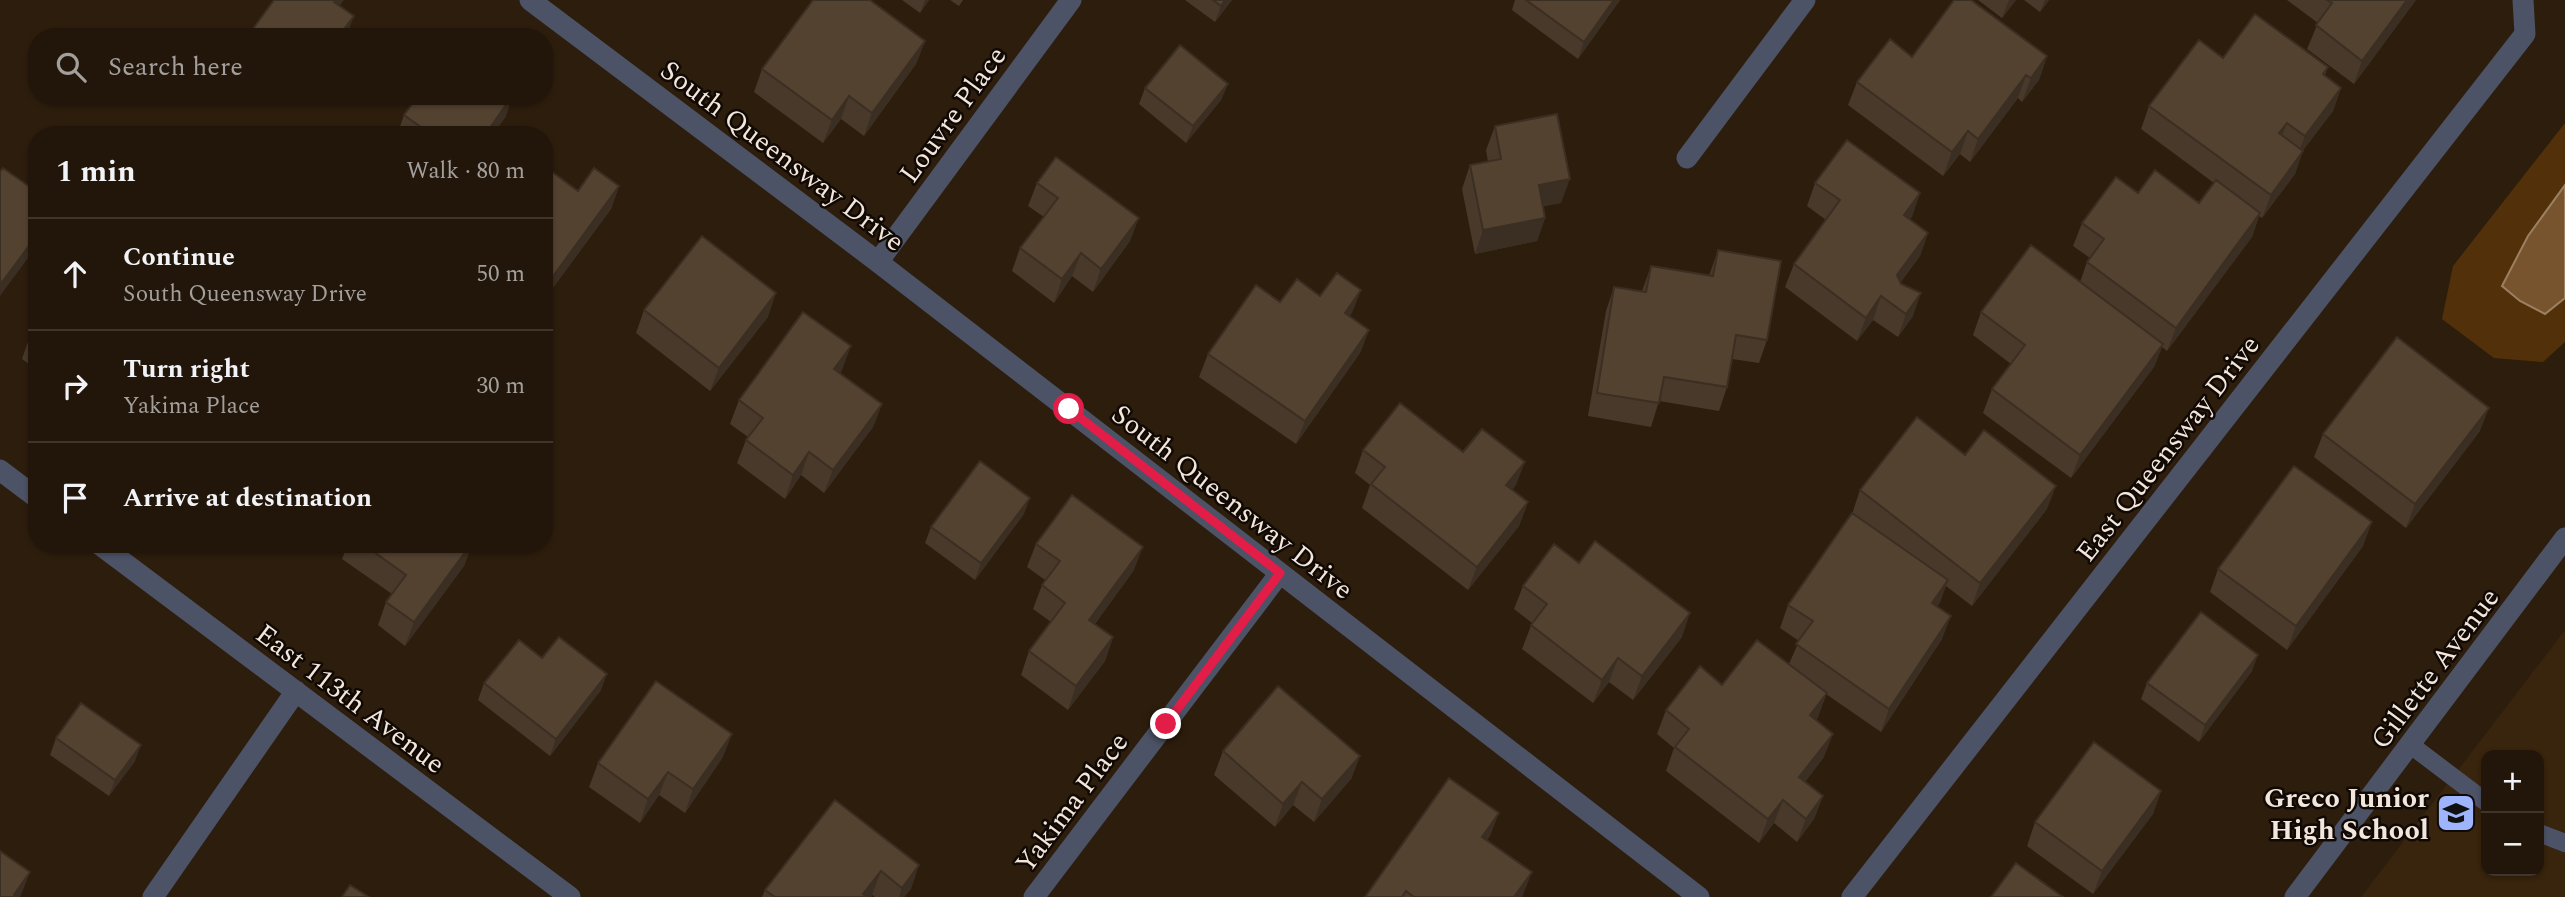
<!DOCTYPE html>
<meta charset="utf-8">
<style>
:root{--surface:#22160a;--page:#2a1f13;--text:#f1f3f6;--muted:#a29f9c;--line:#3f352b}
body{margin:0;font-family:Spectral,serif;background:var(--page);color:var(--text)}
.controls{position:absolute;right:21px;bottom:21px;display:grid;overflow:hidden;border-radius:14px;box-shadow:0 2px 5px #0004}
.controls button{width:63px;height:63px;display:grid;place-items:center;padding:0;border:0;border-bottom:2px solid var(--line);background:var(--surface);color:var(--text);font:35px sans-serif}
.stop{position:absolute;width:21px;height:21px;margin:-16px;border:5px solid #e11d48;border-radius:50%;background:#fff}
.stop.end{background:#e11d48;border-color:#fff;box-shadow:0 2px 7px #0008}
.list{margin:0;padding:0;list-style:none}
h2{display:flex;justify-content:space-between;align-items:center;height:91px;margin:0;padding:0 28px;font-size:30px}
h2 small{font-size:23px;font-weight:400;color:var(--muted)}
.list li{display:grid;grid-template-columns:46px 1fr auto;gap:21px;align-items:center;box-sizing:border-box;height:112px;padding:0 28px;border-top:2px solid var(--line)}
.list b{display:block;font-size:26px;white-space:nowrap}
.list p{margin:0;font-size:23px;white-space:nowrap;color:var(--muted)}
.list em{font-size:23px;font-style:normal;color:var(--muted)}
.icon{flex:none;width:38px;height:38px;fill:none;stroke:currentColor;stroke-width:2;stroke-linecap:round;stroke-linejoin:round}
.map{position:relative;flex:none;width:2565px;height:897px;overflow:hidden}
.search{position:absolute;background:var(--surface);box-shadow:0 2px 5px #0004;left:28px;top:28px;width:525px;height:77px;display:flex;align-items:center;gap:18px;box-sizing:border-box;padding:0 24px;border-radius:28px;color:var(--muted);font-size:26px}
.panel{position:absolute;background:var(--surface);box-shadow:0 2px 5px #0004;left:28px;top:126px;width:525px;height:427px;border-radius:28px}
.map>svg:first-child{display:block}
.built{fill:#39240d;fill-rule:evenodd}
.green{fill:#52310a}
.water{fill:#77542e;stroke:#9c8062;stroke-width:2}
.lines{fill:none;stroke-linecap:round;stroke-linejoin:round}
.service{stroke:#4d5366;stroke-width:18}
.minor{stroke:#4d5366;stroke-width:21}
.wall{fill:#48392a}
.shaded-wall{fill:#3b2e22}
.building{fill:#544231;stroke:#3b2e22;stroke-width:2}
.route{stroke:#e11d48;stroke-width:9}
.labels{text-anchor:middle;stroke-width:5;stroke-linejoin:round;paint-order:stroke}
.street-label{font-size:28px;fill:#f3e7dd;stroke:#100904}
.poi-label{font-size:28px;font-weight:bold;fill:#f3e7dd;stroke:#100904;text-anchor:end}
</style>
<div class="map">
<svg width="2565" height="897" viewBox="0 0 2565 897">
<rect width="100%" height="100%" fill="#2d1d0d"/>
<path class="built" d="M2565,630V897H2361ZM2486,755H2539V871H2486Z"/>
<path class="green" d="M2565,123V342L2543,362L2494,358L2442,319L2453,266Z"/>
<path class="water" d="M2565,185V298L2545,314L2520,301L2502,286L2528,236Z"/>
<g class="lines">
<path class="service" d="M2412,746L2486,802
M2539,833L2565,843"/>
<path class="minor" d="M530,0L878,262L1699,897
M1687,158L1805,0
M878,262L1071,0
M0,470L37,498
M99,544L570,897
M153,897L296,691
M1034,897L1280,573
M1852,897L2525,34L2523,0
M2295,897L2565,538"/>
</g>
<path class="wall" d="M902,0H929L920,13Z
M950,0H963L959,6Z
M1185,0H1232L1215,22Z
M1515,0H1620L1578,59L1512,10Z
M1978,0H2016L2002,18Z
M2024,0H2049L2040,12Z
M2287,0H2416L2354,84L2307,49L2318,23Z
M925,41L916,64L864,136L841,119L823,143L754,92L762,69Z
M2047,56L2039,80L2022,102L2018,98L1970,162L1960,154L1943,176L1848,105L1857,82L1912,57Z
M2223,58L2328,67L2325,75L2341,88L2333,111L2303,150L2295,174L2262,218L2259,216L2252,237L2167,351L2162,347L2154,367L2071,478L1983,413L1992,389L2011,364L1973,335L1981,312L2080,282L2087,262L2090,258L2073,246L2082,223L2138,193L2199,203L2214,183L2141,129L2149,106Z
M1228,84L1221,100L1186,143L1139,104L1145,88Z
M285,96H303L297,105Z
M404,115L506,116L493,135H397Z
M1495,126L1561,203L1543,206L1545,218L1537,241L1475,254L1462,189L1470,165L1488,162L1486,150Z
M544,166L578,191L619,186L611,209L544,300Z
M1037,183L1130,241L1093,292L1072,276L1054,303L1012,271L1020,248L1044,217L1028,206Z
M1815,183L1920,193L1910,219L1928,233L1920,256L1900,283L1913,316L1898,337L1873,320L1857,341L1785,287L1794,264L1826,220L1807,206Z
M1718,250L1767,340L1759,363L1732,359L1727,387L1719,411L1659,401L1651,427L1588,416L1606,311L1614,287L1642,291L1651,266L1709,276Z
M1361,290L1350,316L1369,330L1360,353L1296,444L1199,377L1208,354L1320,296Z
M644,310L768,317L710,391L636,333Z
M37,327V370L22,359L30,336Z
M842,370L840,373L882,404L873,427L824,493L801,475L785,499L737,463L746,440L748,437L730,424L739,400Z
M2480,431L2406,528L2314,457L2323,434Z
M1363,450L1463,452L1516,485L1512,490L1528,502L1519,526L1468,590L1362,508L1370,485L1355,473Z
M1965,455L2047,509L1972,606L1946,586L1937,606L1942,639L1881,732L1826,694L1818,717L1816,720L1824,757L1805,782L1823,796L1814,819L1797,842L1774,823L1759,843L1666,771L1674,748L1657,734L1666,710L1722,685L1789,664L1799,641L1780,628L1788,605L1852,514L1860,490Z
M1024,514L975,580L925,543L931,527Z
M348,544H472L464,566L405,646L378,625L386,602L392,594L342,559Z
M1036,544L1134,570L1095,624L1113,637L1105,661L1068,710L1021,675L1029,651L1051,622L1033,609L1042,585L1045,580L1027,567Z
M2363,546L2287,650L2210,592L2218,569Z
M1523,586L1682,637L1633,700L1609,682L1593,703L1522,649L1532,623L1514,609Z
M542,658L601,690L550,756L478,700L484,683Z
M2252,671L2199,742L2141,699L2147,683Z
M56,738L135,761L109,796L50,755Z
M1223,751L1360,756L1351,779L1314,822L1293,805L1275,827L1214,775Z
M723,757L685,813L659,795L640,823L589,787L598,763Z
M2161,791L2153,814L2093,894L2027,846L2035,822Z
M835,800L911,889L904,897H875L872,895L871,897H762L765,890Z
M1490,836L1487,840L1523,895L1522,897H1365Z"/>
<path class="shaded-wall" d="M335,0H344L326,25Z
M925,0H929L920,13Z
M1225,0H1232L1215,22L1221,6Z
M1614,0H1620L1578,59L1584,42Z
M2009,0H2016L2002,18Z
M2045,0H2049L2040,12Z
M2407,0H2416L2354,84L2362,61Z
M354,16L346,37H338Z
M925,41L916,64L864,136L872,113Z
M2047,56L2039,80L2022,102L2031,78Z
M2026,75L2018,98L1970,162L1978,139Z
M1228,84L1221,100L1186,143L1193,126Z
M2341,88L2333,111L2296,160L2305,136Z
M512,96H513L506,116L493,135H485Z
M849,96L841,119L823,143L832,120Z
M2287,123L2278,146L2279,133Z
M1968,131L1960,154L1943,176L1952,152Z
M2303,151L2295,174L2262,218L2271,195Z
M1570,179L1561,203L1530,209L1539,185Z
M619,186L611,209L544,300V297L551,279Z
M1920,193L1912,217L1896,238L1904,215Z
M2260,213L2252,237L2167,351L2176,328Z
M1139,218L1130,241L1093,292L1101,269Z
M1545,218L1537,241L1475,254L1483,230Z
M1928,233L1920,256L1889,298L1897,275Z
M37,235V246L0,296V285Z
M1081,253L1072,276L1054,303L1062,279Z
M1361,290L1352,313L1336,336L1345,313Z
M776,293L768,317L710,391L719,368Z
M1921,293L1913,316L1898,337L1906,314Z
M1881,296L1873,320L1857,341L1866,318Z
M1369,330L1360,353L1296,444L1305,421Z
M2163,344L2154,367L2071,478L2080,455Z
M851,346L842,370L826,392L834,369Z
M882,404L873,427L824,493L833,470Z
M2489,408L2480,431L2406,528L2415,504Z
M809,452L801,475L785,499L793,475Z
M1525,462L1516,485L1498,509L1506,485Z
M2056,486L2047,509L1972,606L1980,583Z
M1030,498L1024,514L975,580L981,563Z
M1528,502L1519,526L1468,590L1477,567Z
M2372,522L2363,546L2287,650L2296,626Z
M471,544L464,566L405,646L414,622Z
M1143,547L1134,570L1081,643L1089,620Z
M1948,580L1940,603L1924,626L1932,603Z
M1690,613L1682,637L1633,700L1642,676Z
M1951,616L1942,639L1881,732L1889,709Z
M1113,637L1105,661L1068,710L1076,686Z
M2258,655L2252,671L2199,742L2205,725Z
M1618,658L1609,682L1593,703L1602,680Z
M607,674L601,690L550,756L556,739Z
M1827,693L1818,717L1801,738L1810,715Z
M732,734L723,757L685,813L693,789Z
M1833,734L1824,757L1791,801L1799,777Z
M141,745L135,761L109,796L115,780Z
M1360,756L1351,779L1314,822L1322,799Z
M668,772L659,795L640,823L648,799Z
M1302,782L1293,805L1275,827L1283,804Z
M2161,791L2153,814L2093,894L2102,871Z
M1823,796L1814,819L1797,842L1806,819Z
M1783,800L1774,823L1759,843L1768,819Z
M1499,813L1490,836L1474,860L1482,837Z
M919,865L911,889L904,897H899L902,888Z
M881,871L872,895L871,897H862L863,894Z
M30,872L21,895L20,897H13Z
M1532,872L1523,895L1522,897H1514Z"/>
<path class="building" d="M274,0H335L334,2L354,16L338,37H247Z
M813,0H870L925,41L872,113L849,96L832,120L762,69Z
M1213,0H1225L1221,6Z
M1526,0H1614L1584,42Z
M1954,0H1971L2047,56L2031,78L2026,75L1978,139L1968,131L1952,152L1857,82L1890,39L1912,57Z
M2327,0H2407L2362,61L2316,25L2332,3Z
M2255,14L2328,67L2323,74L2341,88L2305,136L2287,123L2279,133L2303,151L2271,195L2149,106L2199,40L2223,58Z
M1180,45L1228,84L1193,126L1145,88Z
M418,96H512L485,135H432L404,115Z
M1557,114L1570,179L1539,185L1545,218L1483,230L1470,165L1501,159L1495,126Z
M1847,140L1920,193L1904,215L1928,233L1897,275L1901,284L1921,293L1906,314L1881,296L1866,318L1794,264L1840,200L1815,183Z
M1056,157L1139,218L1101,269L1081,253L1062,279L1020,248L1058,198L1037,183Z
M544,166L578,191L594,168L619,186L551,279L544,274Z
M3,168L37,192V235L0,285V172Z
M2155,170L2199,203L2216,180L2260,213L2176,328L2087,262L2104,239L2082,223L2116,177L2138,193Z
M702,236L776,293L719,368L644,310Z
M2031,245L2163,344L2080,455L1992,389L2025,345L1981,312Z
M1718,250L1781,261L1767,340L1736,335L1727,387L1664,377L1659,403L1597,393L1614,287L1646,292L1651,266L1713,276Z
M1337,273L1361,290L1345,313L1369,330L1305,421L1208,354L1256,285L1280,302L1297,279L1320,296Z
M803,312L851,346L834,369L882,404L833,470L809,452L793,475L746,440L763,418L739,400Z
M37,327V340L30,336Z
M2397,337L2489,408L2415,504L2323,434Z
M1400,403L1463,452L1482,429L1525,462L1506,485L1528,502L1477,567L1371,484L1385,467L1363,450Z
M1917,417L1965,455L1984,430L2056,486L1980,583L1860,490Z
M980,461L1030,498L981,563L931,527Z
M2294,466L2372,522L2296,626L2218,569Z
M1072,495L1143,547L1089,620L1113,637L1076,686L1029,651L1065,603L1042,585L1060,561L1036,544Z
M1852,513L1948,580L1932,603L1951,616L1889,709L1796,644L1813,621L1788,605Z
M1595,541L1690,613L1642,676L1618,658L1602,680L1531,625L1547,604L1523,586L1554,544L1579,563Z
M363,544H471L414,622L386,602L406,575Z
M2201,612L2258,655L2205,725L2147,683Z
M559,637L607,674L556,739L484,683L519,640L542,658Z
M1757,640L1827,693L1810,715L1833,734L1799,777L1823,796L1806,819L1783,800L1768,819L1675,747L1689,729L1666,710L1700,666L1722,685Z
M656,681L732,734L693,789L668,772L648,799L598,763Z
M1278,686L1360,756L1322,799L1302,782L1283,804L1223,751Z
M81,703L141,745L115,780L56,738Z
M2094,742L2161,791L2102,871L2035,822Z
M1449,778L1499,813L1482,837L1532,872L1514,897H1414L1406,891L1402,897H1365Z
M835,800L919,865L902,888L881,871L863,894L867,897H775L765,890Z
M0,851L30,872L14,895L16,897H0Z
M2016,863L2063,897H1991Z
M350,885L369,897H342Z"/>
<g class="lines">
<path class="route" d="M1069,409L1280,573L1166,724"/>
</g>
<defs>
<g id="school-square" transform="scale(2.0125)"><rect x="-9" y="-9" width="18" height="18" rx="4" fill="#9eb4fd" stroke="#100904"/><path d="M0-5L7-2L0 1L-7-2ZM-4 1L0 2.5L4 1V4Q0 6-4 4Z" fill="#111"/></g>
</defs>
<g fill-rule="evenodd">
<use href="#school-square" x="2456" y="813"/>
</g>
<g class="labels">
<g class="street-label">
<text transform="translate(952 114) rotate(-54)" y="10">Louvre Place</text>
<text transform="translate(783 155) rotate(37)" y="10">South Queensway Drive</text>
<text transform="translate(2167 448) rotate(-52)" y="10">East Queensway Drive</text>
<text transform="translate(1233 501) rotate(38)" y="10">South Queensway Drive</text>
<text transform="translate(2434 668) rotate(-53)" y="10">Gillette Avenue</text>
<text transform="translate(351 698) rotate(37)" y="10">East 113th Avenue</text>
<text transform="translate(1071 802) rotate(-53)" y="10">Yakima Place</text>
</g>
<g class="poi-label">
<text x="2429" y="807">Greco Junior<tspan x="2429" dy="32">High School</tspan></text>
</g>
</g>
</svg>
<div class="controls">
<button>+</button>
<button>−</button>
</div>
<div class="stop" style="left:1069px;top:409px"></div>
<div class="stop end" style="left:1166px;top:724px"></div>
<div class="search"><svg class="icon" aria-label="search" viewBox="0 0 24 24"><circle cx="10" cy="10" r="6"/><path d="M15 15l6 6"/></svg>Search here</div>
<section class="panel">
<h2>1 min<small>Walk · 80 m</small></h2>
<ul class="list">
<li><svg class="icon" aria-label="ahead" viewBox="0 0 24 24"><path d="M12 20V5M6 11l6-6 6 6"/></svg><div><b>Continue</b><p>South Queensway Drive</p></div><em>50 m</em></li>
<li><svg class="icon" aria-label="right" viewBox="0 0 24 24"><path d="M7 20v-9h11M14 6l5 5-5 5"/></svg><div><b>Turn right</b><p>Yakima Place</p></div><em>30 m</em></li>
<li><svg class="icon" aria-label="arrive" viewBox="0 0 24 24"><path d="M6 21V4h12l-3 4 3 4H6"/></svg><div><b>Arrive at destination</b></div></li>
</ul>
</section>
</div>
